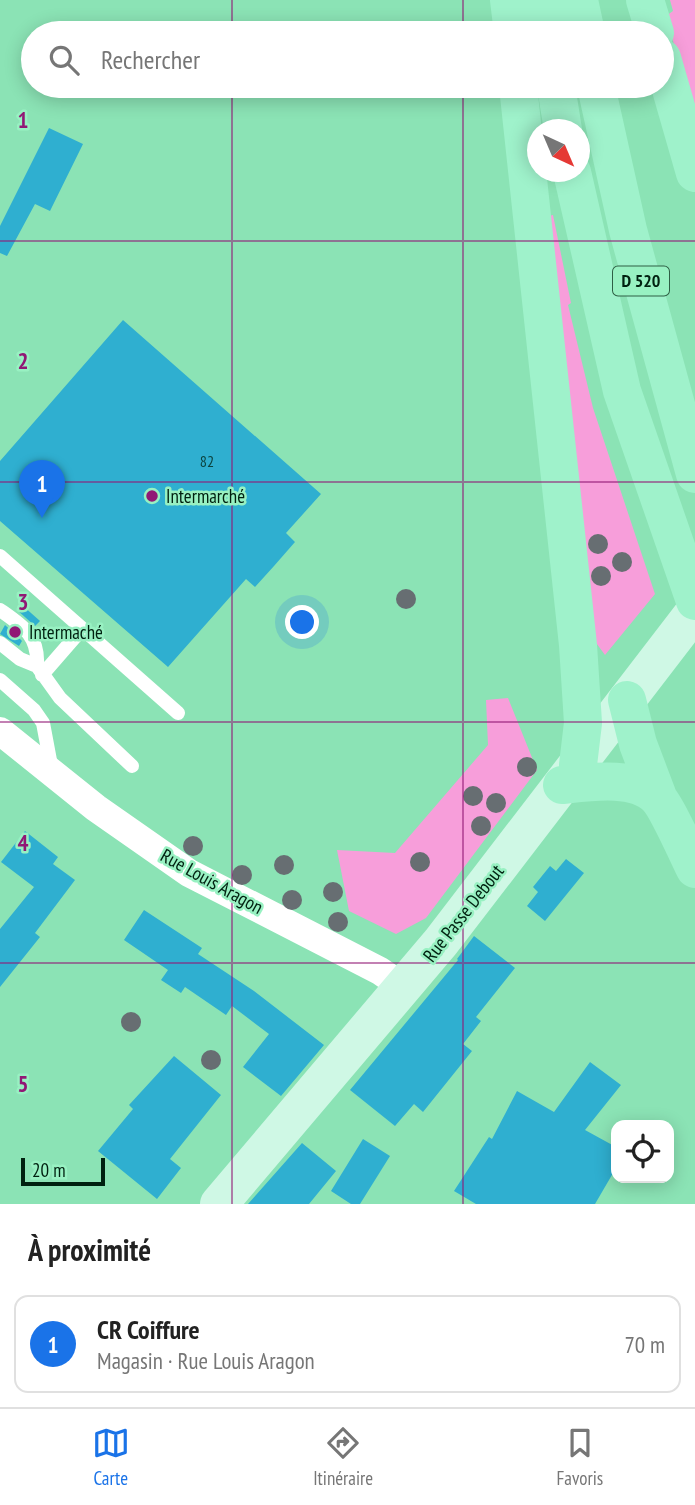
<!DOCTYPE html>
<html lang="fr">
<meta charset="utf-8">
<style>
:root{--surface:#fff;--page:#f2f2f2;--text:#222;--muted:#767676;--line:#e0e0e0;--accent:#1a73e8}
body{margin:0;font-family:"PT Sans Narrow",sans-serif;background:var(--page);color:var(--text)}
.controls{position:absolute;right:21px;bottom:21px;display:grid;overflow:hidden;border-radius:14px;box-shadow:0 4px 18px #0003}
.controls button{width:63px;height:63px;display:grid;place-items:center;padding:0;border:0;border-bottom:2px solid var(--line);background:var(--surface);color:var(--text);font:35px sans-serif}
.compass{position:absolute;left:527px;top:119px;width:63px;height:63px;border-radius:50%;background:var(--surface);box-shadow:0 4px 18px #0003;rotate:136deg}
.scale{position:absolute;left:21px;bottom:18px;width:84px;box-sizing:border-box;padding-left:7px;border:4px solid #002110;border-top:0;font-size:19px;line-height:24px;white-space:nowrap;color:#002110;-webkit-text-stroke:5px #98f1c2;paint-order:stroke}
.you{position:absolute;left:303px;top:623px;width:24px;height:24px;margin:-18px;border:5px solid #fff;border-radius:50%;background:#1a73e8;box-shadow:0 0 0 10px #1a73e833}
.badge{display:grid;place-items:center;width:46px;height:46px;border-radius:50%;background:var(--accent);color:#fff;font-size:23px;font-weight:700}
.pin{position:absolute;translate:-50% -58px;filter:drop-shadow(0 2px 4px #0008)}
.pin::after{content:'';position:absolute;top:37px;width:24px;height:21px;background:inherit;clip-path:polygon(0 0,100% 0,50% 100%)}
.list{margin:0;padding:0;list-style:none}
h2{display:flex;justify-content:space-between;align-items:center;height:91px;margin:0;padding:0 28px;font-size:30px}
h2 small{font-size:23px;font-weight:400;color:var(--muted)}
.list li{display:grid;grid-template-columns:46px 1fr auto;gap:21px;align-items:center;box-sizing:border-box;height:98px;margin:0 14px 14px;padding:0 14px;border:2px solid var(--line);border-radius:14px}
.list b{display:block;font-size:26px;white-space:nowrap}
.list p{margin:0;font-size:23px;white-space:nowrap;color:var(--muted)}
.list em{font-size:23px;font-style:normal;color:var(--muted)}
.icon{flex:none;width:38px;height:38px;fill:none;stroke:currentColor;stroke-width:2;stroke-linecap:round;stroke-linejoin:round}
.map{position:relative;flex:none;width:695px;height:1204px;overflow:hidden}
.search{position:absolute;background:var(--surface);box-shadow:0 4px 18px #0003;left:21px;right:21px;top:21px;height:77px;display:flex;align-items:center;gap:18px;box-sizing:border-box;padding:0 24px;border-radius:38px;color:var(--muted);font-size:26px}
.sheet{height:203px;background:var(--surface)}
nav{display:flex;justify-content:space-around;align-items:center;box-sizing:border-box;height:98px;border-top:2px solid var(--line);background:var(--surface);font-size:19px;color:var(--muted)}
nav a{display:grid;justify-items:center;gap:4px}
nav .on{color:var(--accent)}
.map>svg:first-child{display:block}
.green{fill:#f79eda}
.building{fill:#2fafd0}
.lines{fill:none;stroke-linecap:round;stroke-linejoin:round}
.lane{stroke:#fff;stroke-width:14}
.street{stroke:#fff;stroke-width:28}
.secondary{stroke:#cff8e5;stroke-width:38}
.primary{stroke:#9ff2cb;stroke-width:38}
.tree{fill:#676e72}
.grid{fill:none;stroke:#911875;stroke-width:2;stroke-opacity:0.55}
.poi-dot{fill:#911875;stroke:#98f1c2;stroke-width:2.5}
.labels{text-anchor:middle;stroke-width:5;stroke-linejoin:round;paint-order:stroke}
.number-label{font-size:16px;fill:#0c4440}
.shield{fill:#98f1c2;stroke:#2e5f45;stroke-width:2}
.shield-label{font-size:18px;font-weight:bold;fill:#002110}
.poi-label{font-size:19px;fill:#002110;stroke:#98f1c2;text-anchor:start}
.street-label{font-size:19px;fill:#002110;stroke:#98f1c2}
.grid-label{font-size:23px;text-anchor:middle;font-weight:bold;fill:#911875;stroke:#98f1c2;stroke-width:5;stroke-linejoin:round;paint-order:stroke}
</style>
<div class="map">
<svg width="695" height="1204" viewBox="0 0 695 1204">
<rect width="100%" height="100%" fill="#8be3b5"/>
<path class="green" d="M670,0H695V119L666,16L673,11Z
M553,215L571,303L568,305L593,408L655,594L605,655L594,640L549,216Z
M508,698L537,770L426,918L396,934L349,911L337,850L395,853L488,745L486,700Z"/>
<path class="building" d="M49,128L83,144L50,211L35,204L7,256L0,253V226Z
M123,320L321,494L286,533L295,542L274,566L255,587L246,579L168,667L0,521V461Z
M22,605L40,621L35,626L17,610Z
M5,625L20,639L22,641L19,646L0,634Z
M25,831L58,857L53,864L75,880L35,933L40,937L0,987V929L34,887L1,862Z
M566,859L584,873L545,921L527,906L538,892L533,887L550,866L556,871Z
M144,910L202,948L198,954L254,991L324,1045L281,1096L243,1067L269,1034L232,1006L226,1015L185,987L181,993L161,980L168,970L124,940Z
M474,936L515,968L476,1017L481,1021L463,1044L472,1051L423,1112L414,1104L395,1126L350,1090L458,960L457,959Z
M174,1056L221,1095L170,1159L181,1168L157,1199L98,1151L133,1109L129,1105Z
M590,1062L621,1085L585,1130L616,1147V1168L595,1204H476L454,1191L489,1137L492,1139L517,1091L554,1112Z
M363,1139L390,1156L360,1204H351L331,1191Z
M302,1143L336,1171L309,1204H248Z"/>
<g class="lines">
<path class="lane" d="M0,556L178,713
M0,610C23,626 39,636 37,666L60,698L132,766
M0,643L20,659L37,666
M42,675L82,629
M0,680L34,710L43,723L52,771"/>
<path class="street" d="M0,731L96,808L189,873L380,971L403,987"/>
<path class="secondary" d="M219,1204L441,942L695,611"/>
<path class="primary" d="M509,0L513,33
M542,0L547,33
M579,0L586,33
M645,0L655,33
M662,58L695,173
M518,86L578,645L583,723L578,765
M556,86L563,130
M596,86L628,230L695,474
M572,172L622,391L695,601
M627,700L638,744L658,797
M562,785C590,782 635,775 657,797C667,807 687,853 695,869"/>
</g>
<g class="tree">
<circle cx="598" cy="544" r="10"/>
<circle cx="622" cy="562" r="10"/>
<circle cx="601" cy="576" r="10"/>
<circle cx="406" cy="599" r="10"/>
<circle cx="527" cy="767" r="10"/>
<circle cx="473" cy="796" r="10"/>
<circle cx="496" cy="803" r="10"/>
<circle cx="481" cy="826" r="10"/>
<circle cx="193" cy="846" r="10"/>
<circle cx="420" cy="862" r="10"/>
<circle cx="284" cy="865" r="10"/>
<circle cx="242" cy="875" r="10"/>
<circle cx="333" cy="892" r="10"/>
<circle cx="292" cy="900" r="10"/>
<circle cx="338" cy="922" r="10"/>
<circle cx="131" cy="1022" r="10"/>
<circle cx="211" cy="1060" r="10"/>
</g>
<path class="grid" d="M232,0V33M463,0V33M232,86V1204M463,86V1204M0,241H695M0,482H695M0,722H695M0,963H695"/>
<g class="poi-dot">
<circle cx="152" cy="496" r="7"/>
<circle cx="15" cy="632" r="7"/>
</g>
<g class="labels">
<g class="number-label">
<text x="207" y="467">82</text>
</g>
<rect class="shield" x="613" y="266.5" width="56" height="29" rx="5"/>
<g class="shield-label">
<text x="641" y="287">D 520</text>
</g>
<g class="poi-label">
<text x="166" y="503">Intermarché</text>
<text x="29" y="639">Intermaché</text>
</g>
<g class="street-label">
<text transform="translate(212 881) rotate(29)" y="7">Rue Louis Aragon</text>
<text transform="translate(463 913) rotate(-52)" y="7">Rue Passe Debout</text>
</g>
</g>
<g class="grid-label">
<text x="23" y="128">1</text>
<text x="23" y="369">2</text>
<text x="23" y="610">3</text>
<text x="23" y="851">4</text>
<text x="23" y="1092">5</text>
</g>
</svg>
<div class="controls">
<button><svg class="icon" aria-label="locate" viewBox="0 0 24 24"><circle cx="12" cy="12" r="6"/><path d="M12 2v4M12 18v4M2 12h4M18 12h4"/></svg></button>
</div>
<svg class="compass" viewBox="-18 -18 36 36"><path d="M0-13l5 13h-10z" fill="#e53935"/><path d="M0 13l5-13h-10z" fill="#767676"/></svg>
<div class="scale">20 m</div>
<div class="you"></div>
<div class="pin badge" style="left:42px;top:518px">1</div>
<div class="search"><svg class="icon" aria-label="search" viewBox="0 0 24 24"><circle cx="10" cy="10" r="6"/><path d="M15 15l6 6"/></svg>Rechercher</div>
</div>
<section class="sheet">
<h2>À proximité<small></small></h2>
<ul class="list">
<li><span class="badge">1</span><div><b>CR Coiffure</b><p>Magasin · Rue Louis Aragon</p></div><em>70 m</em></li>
</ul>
</section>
<nav>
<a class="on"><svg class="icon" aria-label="map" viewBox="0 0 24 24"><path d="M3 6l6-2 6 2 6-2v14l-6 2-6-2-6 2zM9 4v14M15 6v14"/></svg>Carte</a>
<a><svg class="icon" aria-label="directions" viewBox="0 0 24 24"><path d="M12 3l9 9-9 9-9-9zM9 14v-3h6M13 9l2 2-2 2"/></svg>Itinéraire</a>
<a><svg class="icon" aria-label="saved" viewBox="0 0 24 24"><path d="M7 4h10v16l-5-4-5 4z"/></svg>Favoris</a>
</nav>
